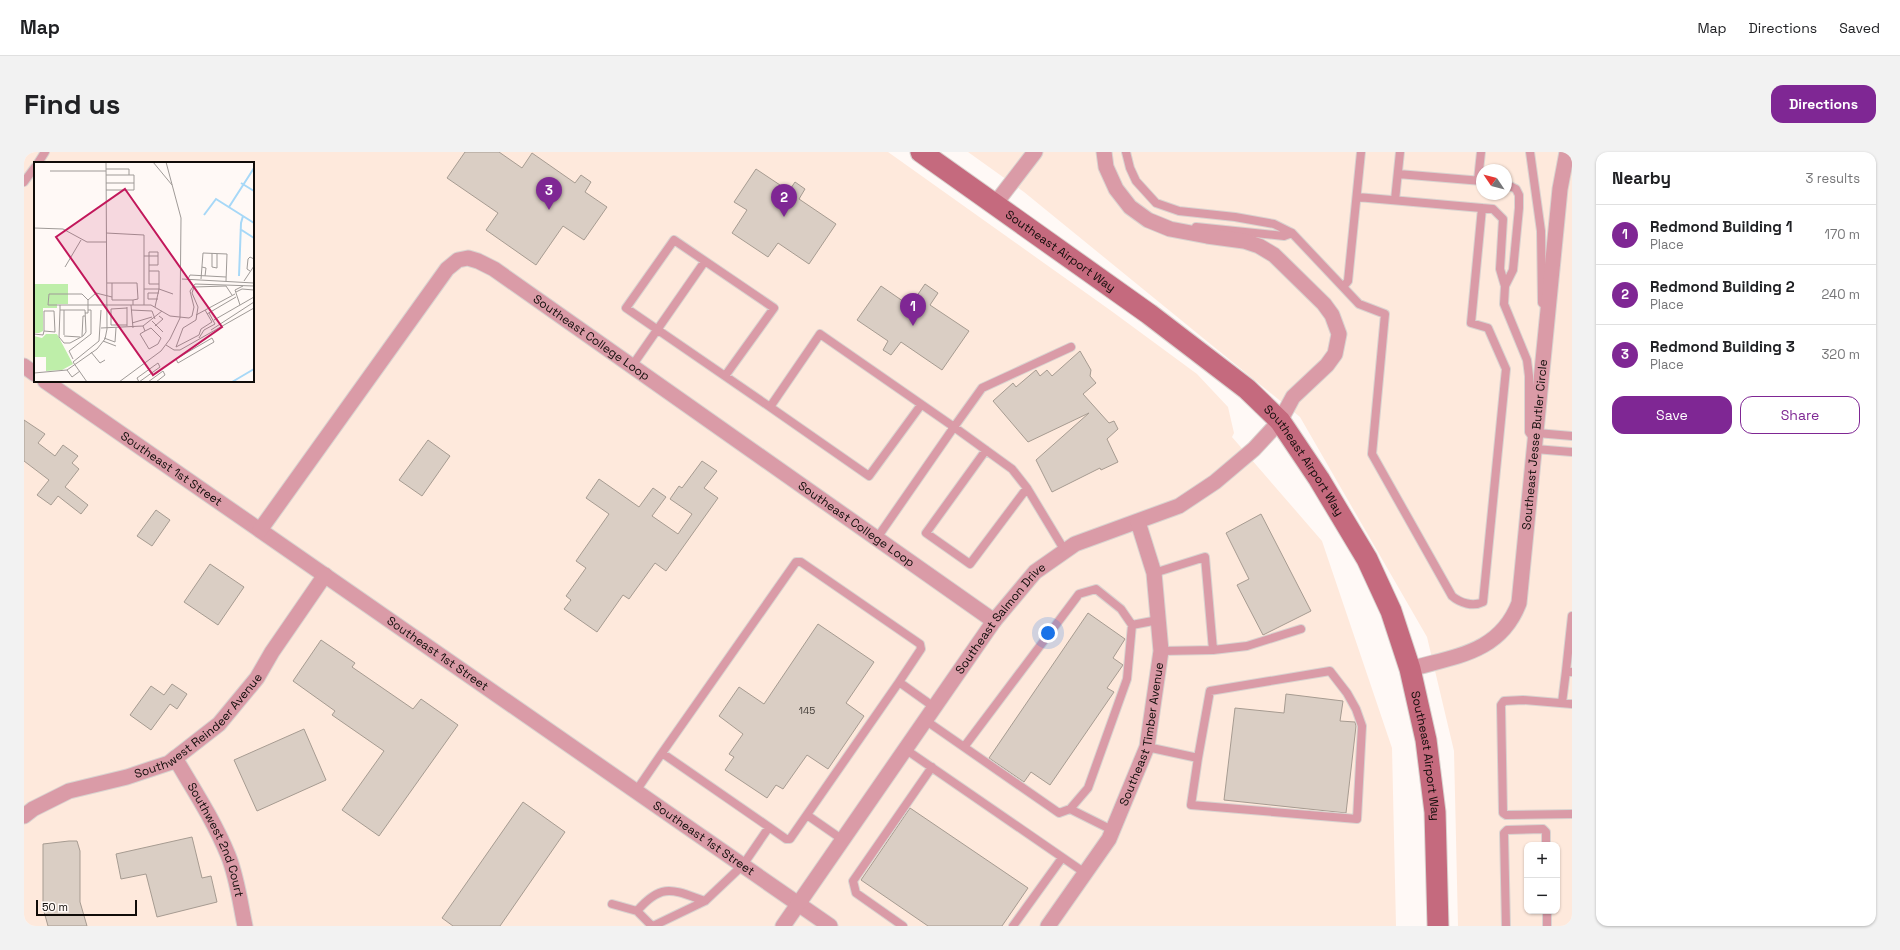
<!DOCTYPE html>
<meta charset="utf-8">
<style>
:root{--surface:#fff;--page:#f2f2f2;--text:#202124;--muted:#757577;--line:#e0e0e0;--accent:#7f2794}
body{margin:0;font-family:"Space Grotesk",sans-serif;background:var(--page);color:var(--text)}
.controls{position:absolute;right:12px;bottom:12px;display:grid;overflow:hidden;border-radius:8px;box-shadow:0 1px 3px #0004}
.controls button{width:36px;height:36px;display:grid;place-items:center;padding:0;border:0;border-bottom:1px solid var(--line);background:var(--surface);color:var(--text);font:20px sans-serif}
.compass{position:absolute;left:1452px;top:12px;width:36px;height:36px;border-radius:50%;background:var(--surface);box-shadow:0 1px 3px #0004;rotate:305deg}
.scale{position:absolute;left:12px;bottom:10px;width:101px;box-sizing:border-box;padding-left:4px;border:2px solid #100c09;border-top:0;font-size:11px;line-height:14px;white-space:nowrap;color:#100c09;-webkit-text-stroke:3px #fff9f6;paint-order:stroke}
.you{position:absolute;left:1024px;top:481px;width:14px;height:14px;margin:-10px;border:3px solid #fff;border-radius:50%;background:#1a73e8;box-shadow:0 0 0 6px #1a73e833}
.badge{display:grid;place-items:center;width:26px;height:26px;border-radius:50%;background:var(--accent);color:#fff;font-size:13px;font-weight:700}
.pin{position:absolute;translate:-50% -33px;filter:drop-shadow(0 1px 2px #0008)}
.pin::after{content:'';position:absolute;top:21px;width:14px;height:12px;background:inherit;clip-path:polygon(0 0,100% 0,50% 100%)}
.list{margin:0;padding:0;list-style:none}
h2{display:flex;justify-content:space-between;align-items:center;height:52px;margin:0;padding:0 16px;font-size:17px}
h2 small{font-size:13px;font-weight:400;color:var(--muted)}
.list li{display:grid;grid-template-columns:26px 1fr auto;gap:12px;align-items:center;box-sizing:border-box;height:60px;padding:0 16px;border-top:1px solid var(--line)}
.list b{display:block;font-size:15px;white-space:nowrap}
.list p{margin:0;font-size:13px;white-space:nowrap;color:var(--muted)}
.list em{font-size:13px;font-style:normal;color:var(--muted)}
.actions{display:flex;gap:8px;padding:12px 16px}
.actions a{flex:1;padding:9px 0;border:1px solid var(--accent);border-radius:12px;text-align:center;font-size:14px;color:var(--accent)}
.actions .main{background:var(--accent);color:#fff}
.map{position:relative;flex:none;width:1548px;height:774px;overflow:hidden;border-radius:12px}
header{display:flex;align-items:center;gap:24px;box-sizing:border-box;height:56px;padding:0 20px;background:var(--surface);border-bottom:1px solid var(--line)}
header strong{font-size:19px}
nav{display:flex;gap:22px;margin-inline-start:auto;font-size:14px}
.intro{display:flex;align-items:center;justify-content:space-between;box-sizing:border-box;height:96px;padding:0 24px}
h1{margin:0;font-size:28px}
.button{padding:10px 18px;border-radius:12px;background:var(--accent);color:#fff;font-size:14px;font-weight:700}
main{display:flex;gap:24px;padding:0 24px}
aside{flex:1;background:var(--surface);border-radius:12px;box-shadow:0 1px 3px #0004}
.map>svg:first-child{display:block}
.built{fill:#fee9dc;fill-rule:evenodd}
.building{fill:#dacec4;stroke:#a69b91}
.lines{fill:none;stroke-linecap:round;stroke-linejoin:round}
.service-casing{stroke:#d9d3d0;stroke-width:10}
.minor-casing{stroke:#d9d3d0;stroke-width:17}
.secondary-casing{stroke:#d9d3d0;stroke-width:23}
.service{stroke:#da9ba7;stroke-width:8}
.minor{stroke:#da9ba7;stroke-width:15}
.secondary{stroke:#c56a7e;stroke-width:21}
.labels{text-anchor:middle;stroke-width:3.5;stroke-linejoin:round;paint-order:stroke}
.number-label{font-size:10px;fill:#423c38}
.street-label{font-size:12px;fill:#100c09;stroke:#fff9f6}
.inset-river{fill:none;stroke:#a7d8f7;stroke-width:2}
.inset-road{fill:none;stroke:#9f9a97;stroke-width:1}
.view{fill:#c2185b;fill-opacity:0.15;stroke:#c2185b;stroke-width:2}
.inset-edge{fill:none;stroke:#100c09;stroke-width:2}
</style>
<header>
<strong>Map</strong>
<nav><a>Map</a><a>Directions</a><a>Saved</a></nav>
</header>
<div class="intro"><h1>Find us</h1><a class="button">Directions</a></div>
<main>
<div class="map">
<svg width="1548" height="774" viewBox="0 0 1548 774">
<rect width="100%" height="100%" fill="#fff9f6"/>
<path class="built" d="M0,0H864L1086,158L1173,222L1204,255L1210,281L1208,285L1298,389L1368,596L1372,774H0ZM11,11H229V229H11Z
M944,0H1548V774H1434L1430,599L1403,485L1276,265L1000,40ZM1458,18H1482V42H1458ZM1503,693H1533V759H1503Z"/>
<path class="building" d="M441,0H475L498,16L508,1L551,31L557,23L567,30L561,40L583,55L560,88L539,74L512,113L462,78L474,61L423,26Z
M732,17L765,39L771,30L781,37L775,47L812,72L785,112L754,91L744,105L708,81L723,58L710,50Z
M901,132L914,141L906,153L945,179L918,218L877,190L867,203L859,198L864,189L833,168L857,134L886,154Z
M1056,199L1067,218L1066,224L1072,231L1059,242L1085,271L1090,269L1094,277L1083,287L1094,310L1077,318L1076,316L1028,340L1012,308L1065,261L1004,290L969,249L989,231L992,235L1012,218L1016,224L1023,218L1028,224Z
M0,268L21,282L14,291L31,304L39,293L54,304L48,311L55,317L41,335L64,353L57,362L34,344L27,353L13,343L25,328L0,309Z
M404,288L426,304L398,344L375,328Z
M678,309L693,319L680,336L694,346L642,419L631,411L605,447L599,443L573,480L540,457L547,448L542,444L562,416L552,409L585,362L562,346L575,327L615,355L629,336L642,345L628,364L654,382L668,362L646,347L655,334L658,336Z
M132,358L146,368L128,394L113,384Z
M1237,362L1287,459L1239,483L1213,433L1225,427L1202,381Z
M186,412L220,435L194,473L160,450Z
M1064,461L1101,487L1089,506L1099,513L1083,536L1090,540L1026,633L1007,620L1000,630L965,606Z
M794,472L850,510L822,551L840,564L804,617L783,603L759,637L752,633L743,646L701,618L710,605L705,602L719,582L695,564L715,535L740,552Z
M297,488L331,511L328,515L389,557L397,547L434,573L355,684L318,658L360,599L308,563L311,559L269,529Z
M148,532L163,542L153,557L146,552L127,578L106,563L127,534L140,543Z
M1262,542L1319,549L1316,569L1331,570L1332,574L1322,661L1200,648L1211,556L1260,561Z
M280,577L302,628L233,659L210,608Z
M499,650L541,680L476,774H429L418,766Z
M886,656L1004,736L978,774H904L837,728Z
M168,685L178,726L187,724L193,750L133,765L122,722L97,727L92,702Z
M45,689H53L56,699V750L63,774H24L19,756V692Z"/>
<g class="lines">
<g class="service-casing">
<path id="service" d="M1102,0L1106,16L1112,29L1132,51L1155,59L1211,65L1250,72L1268,81L1335,152L1361,162L1348,302L1428,444C1436,451 1449,455 1459,450L1482,217L1464,176L1447,171L1458,56
M1506,0L1517,79L1518,151L1521,153
M14,11L21,0
M1374,22L1458,29
M1454,28L1457,0
M0,30L11,15
M1482,32L1492,37L1495,43V56L1489,118L1481,134L1480,152L1503,208L1505,224V280L1508,284
M1333,45L1469,57L1479,67L1476,117L1481,134
M1371,48L1376,0
M1172,75L1260,84L1268,81
M1319,135L1324,129L1337,0
M608,214L681,109
M701,224L750,156L650,88L602,156L746,255L796,182L930,275L958,236L1047,195
M746,255L845,324L897,253
M1513,281L1548,284
M1511,297L1548,300
M962,298L902,381L946,412L1003,336
M853,386L930,275L988,317L1003,336L1041,399
M1130,421L1181,405L1189,498
M1548,464L1542,519L1548,520
M1137,499L1189,498L1223,494L1277,477
M1538,551L1542,519
M1548,552L1499,548L1480,549L1477,553L1479,661L1482,663L1548,662
M901,568L1035,661L1046,657L1088,678
M940,595L1055,442L1072,437L1097,457L1108,473L1134,468
M1123,595L1174,606L1186,539L1306,519L1323,541L1332,557L1338,574L1333,667L1167,653L1174,606
M881,597L1061,721
M638,601L772,410H777L896,492L897,497L875,530
M612,639L638,601L745,675
M1046,657L1064,636L1103,527L1108,473
M783,663L819,688
M588,752L613,759L628,774
M613,759C638,730 649,738 681,749
M1523,759V774
M629,774L681,749L719,713L745,675L762,687H766L875,530L910,555
M879,774L832,741L829,729L908,615
M989,774L1038,706
M1482,774L1480,681L1483,678L1519,677L1522,680V693"/>
</g>
<g class="minor-casing">
<g id="minor">
<path d="M971,52L1011,0"/>
<path d="M0,214L11,222"/>
<path id="s1" d="M21,229L806,774"/>
<path id="s2" d="M236,378L423,117L434,108L444,106L454,109L470,117L970,469"/>
<path id="s3" d="M1386,517C1431,504 1476,501 1495,451L1536,37L1543,0"/>
<path id="s4" d="M151,606C170,638 190,669 204,703C213,725 216,750 221,774"/>
<path id="s5" d="M0,664L9,657L45,639L103,625L145,611L195,572L233,526L248,500L301,423"/>
<path id="s6" d="M759,774L970,469L1011,420L1051,392L1155,354L1191,330L1230,297L1256,269L1269,245L1303,213L1311,202L1315,182L1308,163L1300,152L1250,103L1235,94L1220,89L1183,84L1146,77L1124,68L1106,55L1092,37L1082,15L1080,0"/>
<path id="s7" d="M1024,774L1085,687L1123,595L1137,499L1130,421L1114,370"/>
</g>
</g>
<g class="secondary-casing">
<g id="secondary">
<path id="s8" d="M897,0L1125,162L1223,237L1256,269L1295,327L1343,407L1367,459L1386,517L1402,588L1411,660L1414,774"/>
</g>
</g>
<use href="#service" class="service"/>
<use href="#minor" class="minor"/>
<use href="#secondary" class="secondary"/>
</g>
<g class="labels">
<g class="number-label">
<text x="783" y="562">145</text>
</g>
<g class="street-label">
<text dy="4" stroke="none"><textPath href="#s8" startOffset="171">Southeast Airport Way</textPath></text>
<text dy="4" stroke="none"><textPath href="#s2" startOffset="493">Southeast College Loop</textPath></text>
<text dy="4" stroke="none"><textPath href="#s3" startOffset="293">Southeast Jesse Butler Circle</textPath></text>
<text dy="4" stroke="none"><textPath href="#s8" startOffset="495">Southeast Airport Way</textPath></text>
<text dy="4" stroke="none"><textPath href="#s1" startOffset="154">Southeast 1st Street</textPath></text>
<text dy="4" stroke="none"><textPath href="#s2" startOffset="817">Southeast College Loop</textPath></text>
<text dy="4" stroke="none"><textPath href="#s6" startOffset="377">Southeast Salmon Drive</textPath></text>
<text dy="4" stroke="none"><textPath href="#s1" startOffset="478">Southeast 1st Street</textPath></text>
<text dy="4" stroke="none"><textPath href="#s5" startOffset="201">Southwest Reindeer Avenue</textPath></text>
<text dy="4" stroke="none"><textPath href="#s7" startOffset="217">Southeast Timber Avenue</textPath></text>
<text dy="4" stroke="none"><textPath href="#s8" startOffset="819">Southeast Airport Way</textPath></text>
<text dy="4" stroke="none"><textPath href="#s1" startOffset="802">Southeast 1st Street</textPath></text>
<text dy="4" stroke="none"><textPath href="#s4" startOffset="92">Southwest 2nd Court</textPath></text>
</g>
</g>
<g transform="translate(10 10)">
<rect width="220" height="220" fill="#fff9f6"/>
<path d="M0,122H34V142H23V146H9V169L5,171H0ZM12,172H23L39,202L28,208L12,209V195H0V174L8,176Z" fill="#beeea9"/>
<path class="inset-river" d="M207,21L220,29M195,45L220,6M170,53L182,37L220,61M206,67L220,76M205,114L207,61L209,54M198,220L220,207"/>
<path class="inset-road" d="M119,0L138,23M72,7H95V13M16,9H72M72,13H100V28H72M72,21H100M0,66L29,67L53,80H73M72,71L110,73V143M178,91V105L183,106V92M110,94H124M115,103H124V90H115V109H125V127L139,132M31,105L47,78M168,105L172,106L171,114M115,109V122H125M216,109L213,107L214,97L216,95L220,97M148,117L220,121M154,117L156,113L192,115M167,117L169,91L193,92L192,119M210,119L220,104M73,121H78V135M78,121H103L104,137L99,138M110,127H125L121,145M202,130L208,127L220,128M124,137H114V131H125M54,138L62,131L78,135V138H99V143M97,143L99,166M206,143L201,128L209,124M93,145V164M93,146L77,147V163H93M26,148H51L52,170L49,174L36,181H30L25,175L26,148V143M97,148L118,149L121,157M171,148L178,160M51,151H54V138L48,132H15L14,143H117L136,154L155,156L158,154L160,145L156,129L161,122L220,124M173,152L202,135M162,153L201,132M180,158L220,135M118,159L129,170M178,160L167,167L165,173L142,185L149,166L162,158L164,145L158,131L160,125L192,124L198,133M98,161L118,155M109,164L111,169L117,166L127,176L124,182L115,187L106,172L111,169M121,164L129,157L125,154M67,166L109,164L128,149M177,168L220,140M0,172L9,173L10,169V149H20L21,170L10,169M30,173V148M30,174L46,175M48,174L49,154H51M70,176L81,180L82,166M165,176L170,168L181,162L175,151M178,176L180,180L144,201L142,197ZM69,179L82,184M132,183L140,188H146L220,146M57,190L66,201L71,198M39,197L35,189L57,172V148H54M33,208L38,215L46,209M0,211L33,208L63,187L71,177L73,167L72,0M53,220L39,200L65,179L67,148M85,220L127,189L136,177L146,156L147,56L132,0M105,220L103,216L124,201L126,205L105,220M114,220L129,209L131,213L122,220"/>
<path class="view" d="M91,27L188,165L119,213L22,75Z"/>
<rect width="220" height="220" class="inset-edge"/>
</g>
</svg>
<div class="controls">
<button>+</button>
<button>−</button>
</div>
<svg class="compass" viewBox="-18 -18 36 36"><path d="M0-13l5 13h-10z" fill="#e53935"/><path d="M0 13l5-13h-10z" fill="#757577"/></svg>
<div class="scale">50 m</div>
<div class="you"></div>
<div class="pin badge" style="left:889px;top:174px">1</div>
<div class="pin badge" style="left:760px;top:65px">2</div>
<div class="pin badge" style="left:525px;top:58px">3</div>
</div>
<aside>
<h2>Nearby<small>3 results</small></h2>
<ul class="list">
<li><span class="badge">1</span><div><b>Redmond Building 1</b><p>Place</p></div><em>170 m</em></li>
<li><span class="badge">2</span><div><b>Redmond Building 2</b><p>Place</p></div><em>240 m</em></li>
<li><span class="badge">3</span><div><b>Redmond Building 3</b><p>Place</p></div><em>320 m</em></li>
</ul>
<div class="actions"><a class="main">Save</a><a>Share</a></div>
</aside>
</main>
